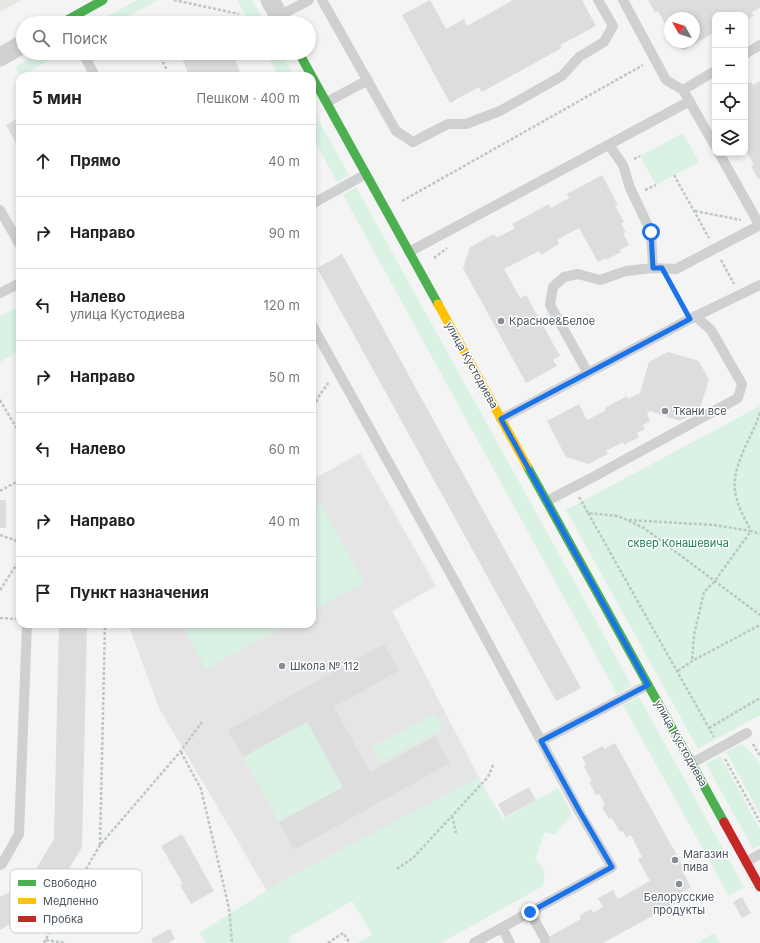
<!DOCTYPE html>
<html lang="ru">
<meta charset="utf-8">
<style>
:root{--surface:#fff;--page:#f6f6f6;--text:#222;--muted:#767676;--line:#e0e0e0}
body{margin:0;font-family:Inter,sans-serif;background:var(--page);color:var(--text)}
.controls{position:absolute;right:12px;top:12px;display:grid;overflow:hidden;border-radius:8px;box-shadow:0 2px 6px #0003}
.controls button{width:36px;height:36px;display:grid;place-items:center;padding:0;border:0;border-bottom:1px solid var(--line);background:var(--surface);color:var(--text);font:20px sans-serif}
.compass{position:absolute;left:664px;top:12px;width:36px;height:36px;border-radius:50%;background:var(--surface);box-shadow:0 2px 6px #0003;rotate:309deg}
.stop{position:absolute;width:12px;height:12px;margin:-9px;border:3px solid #1a73e8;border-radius:50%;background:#fff}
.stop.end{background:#1a73e8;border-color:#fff;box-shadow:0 1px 4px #0008}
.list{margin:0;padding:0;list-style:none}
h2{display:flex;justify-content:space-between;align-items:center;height:52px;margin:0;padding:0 16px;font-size:17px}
h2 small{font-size:13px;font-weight:400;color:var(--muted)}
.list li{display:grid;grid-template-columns:26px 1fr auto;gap:12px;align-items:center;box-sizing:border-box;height:72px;padding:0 16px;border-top:1px solid var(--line)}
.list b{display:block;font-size:15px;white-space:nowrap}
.list p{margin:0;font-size:13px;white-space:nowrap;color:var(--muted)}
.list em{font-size:13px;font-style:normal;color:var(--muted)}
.icon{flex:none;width:22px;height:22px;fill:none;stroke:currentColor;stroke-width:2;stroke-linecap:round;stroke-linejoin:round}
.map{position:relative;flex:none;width:760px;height:943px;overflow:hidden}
.search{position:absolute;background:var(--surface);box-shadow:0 2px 6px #0003;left:16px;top:16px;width:300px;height:44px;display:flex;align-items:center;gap:10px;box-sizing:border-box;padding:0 14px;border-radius:22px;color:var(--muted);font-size:15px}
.panel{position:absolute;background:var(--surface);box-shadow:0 2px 6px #0003;left:16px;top:72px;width:300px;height:556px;border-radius:12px}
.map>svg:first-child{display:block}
.commercial{fill:#e8e7e3}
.education{fill:#e6e5e6}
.green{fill:#d9f2e3}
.building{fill:#ddddde}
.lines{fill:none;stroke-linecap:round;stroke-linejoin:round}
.path{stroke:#bcc7c4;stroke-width:2.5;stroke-dasharray:3 2;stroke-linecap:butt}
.lane{stroke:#ced0d2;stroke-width:10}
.street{stroke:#ced0d2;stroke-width:19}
.fast{stroke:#4caf50;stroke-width:9}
.slow{stroke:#ffc107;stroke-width:9}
.jam{stroke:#c62828;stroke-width:9}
.route{stroke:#1a73e8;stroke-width:5}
.poi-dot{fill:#868d94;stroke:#fff;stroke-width:1.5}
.labels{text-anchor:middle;stroke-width:3;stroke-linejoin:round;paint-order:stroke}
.poi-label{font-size:11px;fill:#4a5661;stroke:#fff;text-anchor:start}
.street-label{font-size:11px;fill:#4a5661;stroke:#fff}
.park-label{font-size:11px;fill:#17864f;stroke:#fff}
.key{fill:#fff;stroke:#c9ccd0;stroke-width:1}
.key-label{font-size:11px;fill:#4a5661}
</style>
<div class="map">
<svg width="760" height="943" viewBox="0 0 760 943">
<rect width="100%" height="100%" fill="#f4f4f4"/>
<path class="commercial" d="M0,0H22L0,12Z"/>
<path class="education" d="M360,453L436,586L392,611L481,781L270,896L159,708L128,624H312V480Z"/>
<path class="green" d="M137,0H158L116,23H95Z
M237,0H252L265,23H250Z
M40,53H63L20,76L15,67Z
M266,53H281L294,76H279Z
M312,108L349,175L337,182L312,136Z
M683,133L699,162L656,185L640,156Z
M356,187L632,686L617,694L343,195Z
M20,305V350L0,362V317Z
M760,406V715L698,749L566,510Z
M320,503L364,583L312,611V507Z
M181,624H288L206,669Z
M639,697L744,887L729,896L623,705Z
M435,714L443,729L379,763L372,747Z
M307,722L343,787L279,822L243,757Z
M742,744L756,758L760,764V814L726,752Z
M720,756L760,829V845L753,849L706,764Z
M478,778L503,819L558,788L572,814L555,835L545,832L535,860L545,870L543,886L441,943H358L372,934L352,901L288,938L291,943H206L199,933L282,881Z
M714,933L720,943H697Z"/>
<path class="building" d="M430,0L446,29L464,19L467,26L513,0H582L596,26L560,45L562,48L482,92L479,87L450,103L402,15Z
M648,0H760V8L752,12L754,16L745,21V15H715V32L684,50L677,47L675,42H694V18H670V33L658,11L655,13Z
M180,53H231L235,58L241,76H189Z
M760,81V178L758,179L751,166L754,165L745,149V85L751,82L753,85Z
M20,100V115L17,109Z
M20,117V145L18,147L6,125Z
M602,175L618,205L615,206L624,222L621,223L626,232L623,233L629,245L620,250L621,252L606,260L605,258L598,262L579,228L557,240L559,244L552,248L541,255L539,251L504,269L520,298L526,295L560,356L553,360L557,366L526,383L463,268L470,247L494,234L497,238L515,228L512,224L549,204L551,208L569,198L567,194Z
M342,254L581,688L556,701L317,268Z
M668,352L699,361L709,380L699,411L680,421L650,411L647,413L650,421L643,425L645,429L637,433L639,437L624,445L623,442L606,451L608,454L589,464L566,457L547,421L579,404L587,420L606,410L605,408L627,396L628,399L640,393L649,362Z
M0,500H6V528H0Z
M59,624H87L82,847L48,903L0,930V897L28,882L54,839Z
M384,644L399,671L334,707L370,772L435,736L450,763L294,850L279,822L343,787L307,722L243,757L228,730Z
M615,743L685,870L682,871L691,887L677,895L680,901L603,943H538L581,919L579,916L591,909L593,913L603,907L598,898L613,890L618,899L650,881L638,859L642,857L631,835L626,838L623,831L620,832L612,818L609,819L602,807L605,805L599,794L596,795L589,782L592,781L584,767L586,765L582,757L603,746L604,749Z
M529,787L536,800L505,817L498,804Z
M182,834L214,891L191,904L180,885L183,884L161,846Z
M742,897L751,913L742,918L733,902Z
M170,929L175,939L168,943H153L151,939Z"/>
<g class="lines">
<path class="path" d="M174,0L239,14
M137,17L140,23
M158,53L167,70
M634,159L640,156
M674,175L709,238
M645,190L656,185
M402,201L643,65
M695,211L741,220
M434,258L447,248
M721,260L734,284
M669,281L684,308
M0,400L20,434
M312,411L319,396L329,382
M760,413C751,441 727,470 737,500C740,511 746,521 751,531L760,534
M0,491L20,480
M579,497L588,513L618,516L644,528L760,615
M588,513L714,737
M629,520L714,525L751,531L714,582L704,592L694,635L692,661
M0,535L20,542
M0,590L20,559
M0,618L16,619
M678,671L692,661L760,625
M709,728L760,698
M753,744L760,756
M181,752L201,789L229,908L232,943
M725,759L760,822
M452,816L456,833
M100,845L105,624
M397,869L413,858L488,777L494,763
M46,940L66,943
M44,943L51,929L100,845L180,752L202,722
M328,943L343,933L350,943"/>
<path class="lane" d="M322,0L396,131L413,142L448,124H466L500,111L562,76L579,57L604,42L613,26L598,0
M623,0L666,80L683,90L715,146
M279,16L309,0
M83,53L95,76
M745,54L760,45
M683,90L715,71
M327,102L368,80
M609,145L623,165L630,188L651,232L653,268
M719,153L760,226
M312,204L366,174
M0,210L20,245
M409,252L690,101
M0,293L20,283
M312,325L458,587L580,813L612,867L474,943
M588,373L550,305L553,287L564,277L578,274L600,280L626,271L653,268L676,269L760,225
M501,419L690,319L760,285
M547,501L595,476L738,398L742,384L711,330L695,316
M541,741L648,685
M692,763L747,733
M746,862L760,854
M0,865L2,864L19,834L27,624
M530,912L545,939
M502,928L510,943"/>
<path class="street" d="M270,0L283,23
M0,57L23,44"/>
<path class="fast" d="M62,23L103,0
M299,53L438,304
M527,466L724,822"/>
<path class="slow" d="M438,304L527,466"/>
<path class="jam" d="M724,822L760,887"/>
</g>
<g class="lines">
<path class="route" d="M530,912L612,867L580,812L541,741L648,685L501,419L690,319L662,268H653L651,232"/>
</g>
<g class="poi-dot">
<circle cx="501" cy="321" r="4"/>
<circle cx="665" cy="411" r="4"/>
<circle cx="282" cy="666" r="4"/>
<circle cx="675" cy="860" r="4"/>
<circle cx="679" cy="884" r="4"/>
</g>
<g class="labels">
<g class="poi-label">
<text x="509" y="325">Красное&amp;Белое</text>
<text x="673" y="415">Ткани все</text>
<text x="290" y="670">Школа № 112</text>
<text x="683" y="858">Магазин<tspan x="683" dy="13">пива</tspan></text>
<text x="679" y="901" text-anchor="middle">Белорусские<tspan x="679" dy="13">продукты</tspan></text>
</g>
<g class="street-label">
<text transform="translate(472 365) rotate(61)" y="4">улица Кустодиева</text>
<text transform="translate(681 743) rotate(61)" y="4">улица Кустодиева</text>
</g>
<g class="park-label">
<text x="678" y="547">сквер Конашевича</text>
</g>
</g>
<rect x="10" y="869" width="132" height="64" rx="6" class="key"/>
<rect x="18" y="880" width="18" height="6" fill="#4caf50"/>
<rect x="18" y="898" width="18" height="6" fill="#ffc107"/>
<rect x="18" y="916" width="18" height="6" fill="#c62828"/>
<g class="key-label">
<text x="43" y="887">Свободно</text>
<text x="43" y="905">Медленно</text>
<text x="43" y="923">Пробка</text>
</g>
</svg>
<div class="controls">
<button>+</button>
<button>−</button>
<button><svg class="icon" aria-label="locate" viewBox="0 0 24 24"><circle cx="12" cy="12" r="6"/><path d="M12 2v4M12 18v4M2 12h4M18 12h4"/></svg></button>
<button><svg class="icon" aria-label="layers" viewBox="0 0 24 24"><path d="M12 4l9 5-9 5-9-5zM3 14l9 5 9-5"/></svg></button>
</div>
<svg class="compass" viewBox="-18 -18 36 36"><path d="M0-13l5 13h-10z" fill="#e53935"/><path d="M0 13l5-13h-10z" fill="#767676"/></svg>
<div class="stop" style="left:651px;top:232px"></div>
<div class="stop end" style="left:530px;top:912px"></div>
<div class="search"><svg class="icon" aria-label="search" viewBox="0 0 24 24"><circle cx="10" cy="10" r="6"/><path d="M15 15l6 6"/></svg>Поиск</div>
<section class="panel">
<h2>5 мин<small>Пешком · 400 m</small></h2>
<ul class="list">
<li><svg class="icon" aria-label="ahead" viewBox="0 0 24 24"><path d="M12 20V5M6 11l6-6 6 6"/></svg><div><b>Прямо</b></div><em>40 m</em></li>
<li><svg class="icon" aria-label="right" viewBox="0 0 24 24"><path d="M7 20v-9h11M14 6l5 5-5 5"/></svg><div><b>Направо</b></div><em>90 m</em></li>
<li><svg class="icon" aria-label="left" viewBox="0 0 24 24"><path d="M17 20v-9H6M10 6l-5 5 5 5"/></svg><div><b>Налево</b><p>улица Кустодиева</p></div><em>120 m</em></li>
<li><svg class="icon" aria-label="right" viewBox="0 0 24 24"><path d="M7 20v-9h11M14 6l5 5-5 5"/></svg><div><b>Направо</b></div><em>50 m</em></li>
<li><svg class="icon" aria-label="left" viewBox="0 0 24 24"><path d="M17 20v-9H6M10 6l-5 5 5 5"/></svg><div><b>Налево</b></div><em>60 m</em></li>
<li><svg class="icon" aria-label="right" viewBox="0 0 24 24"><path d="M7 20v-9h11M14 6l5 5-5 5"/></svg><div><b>Направо</b></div><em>40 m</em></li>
<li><svg class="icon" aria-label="arrive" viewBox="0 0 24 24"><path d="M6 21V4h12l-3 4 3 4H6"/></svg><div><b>Пункт назначения</b></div></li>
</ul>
</section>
</div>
